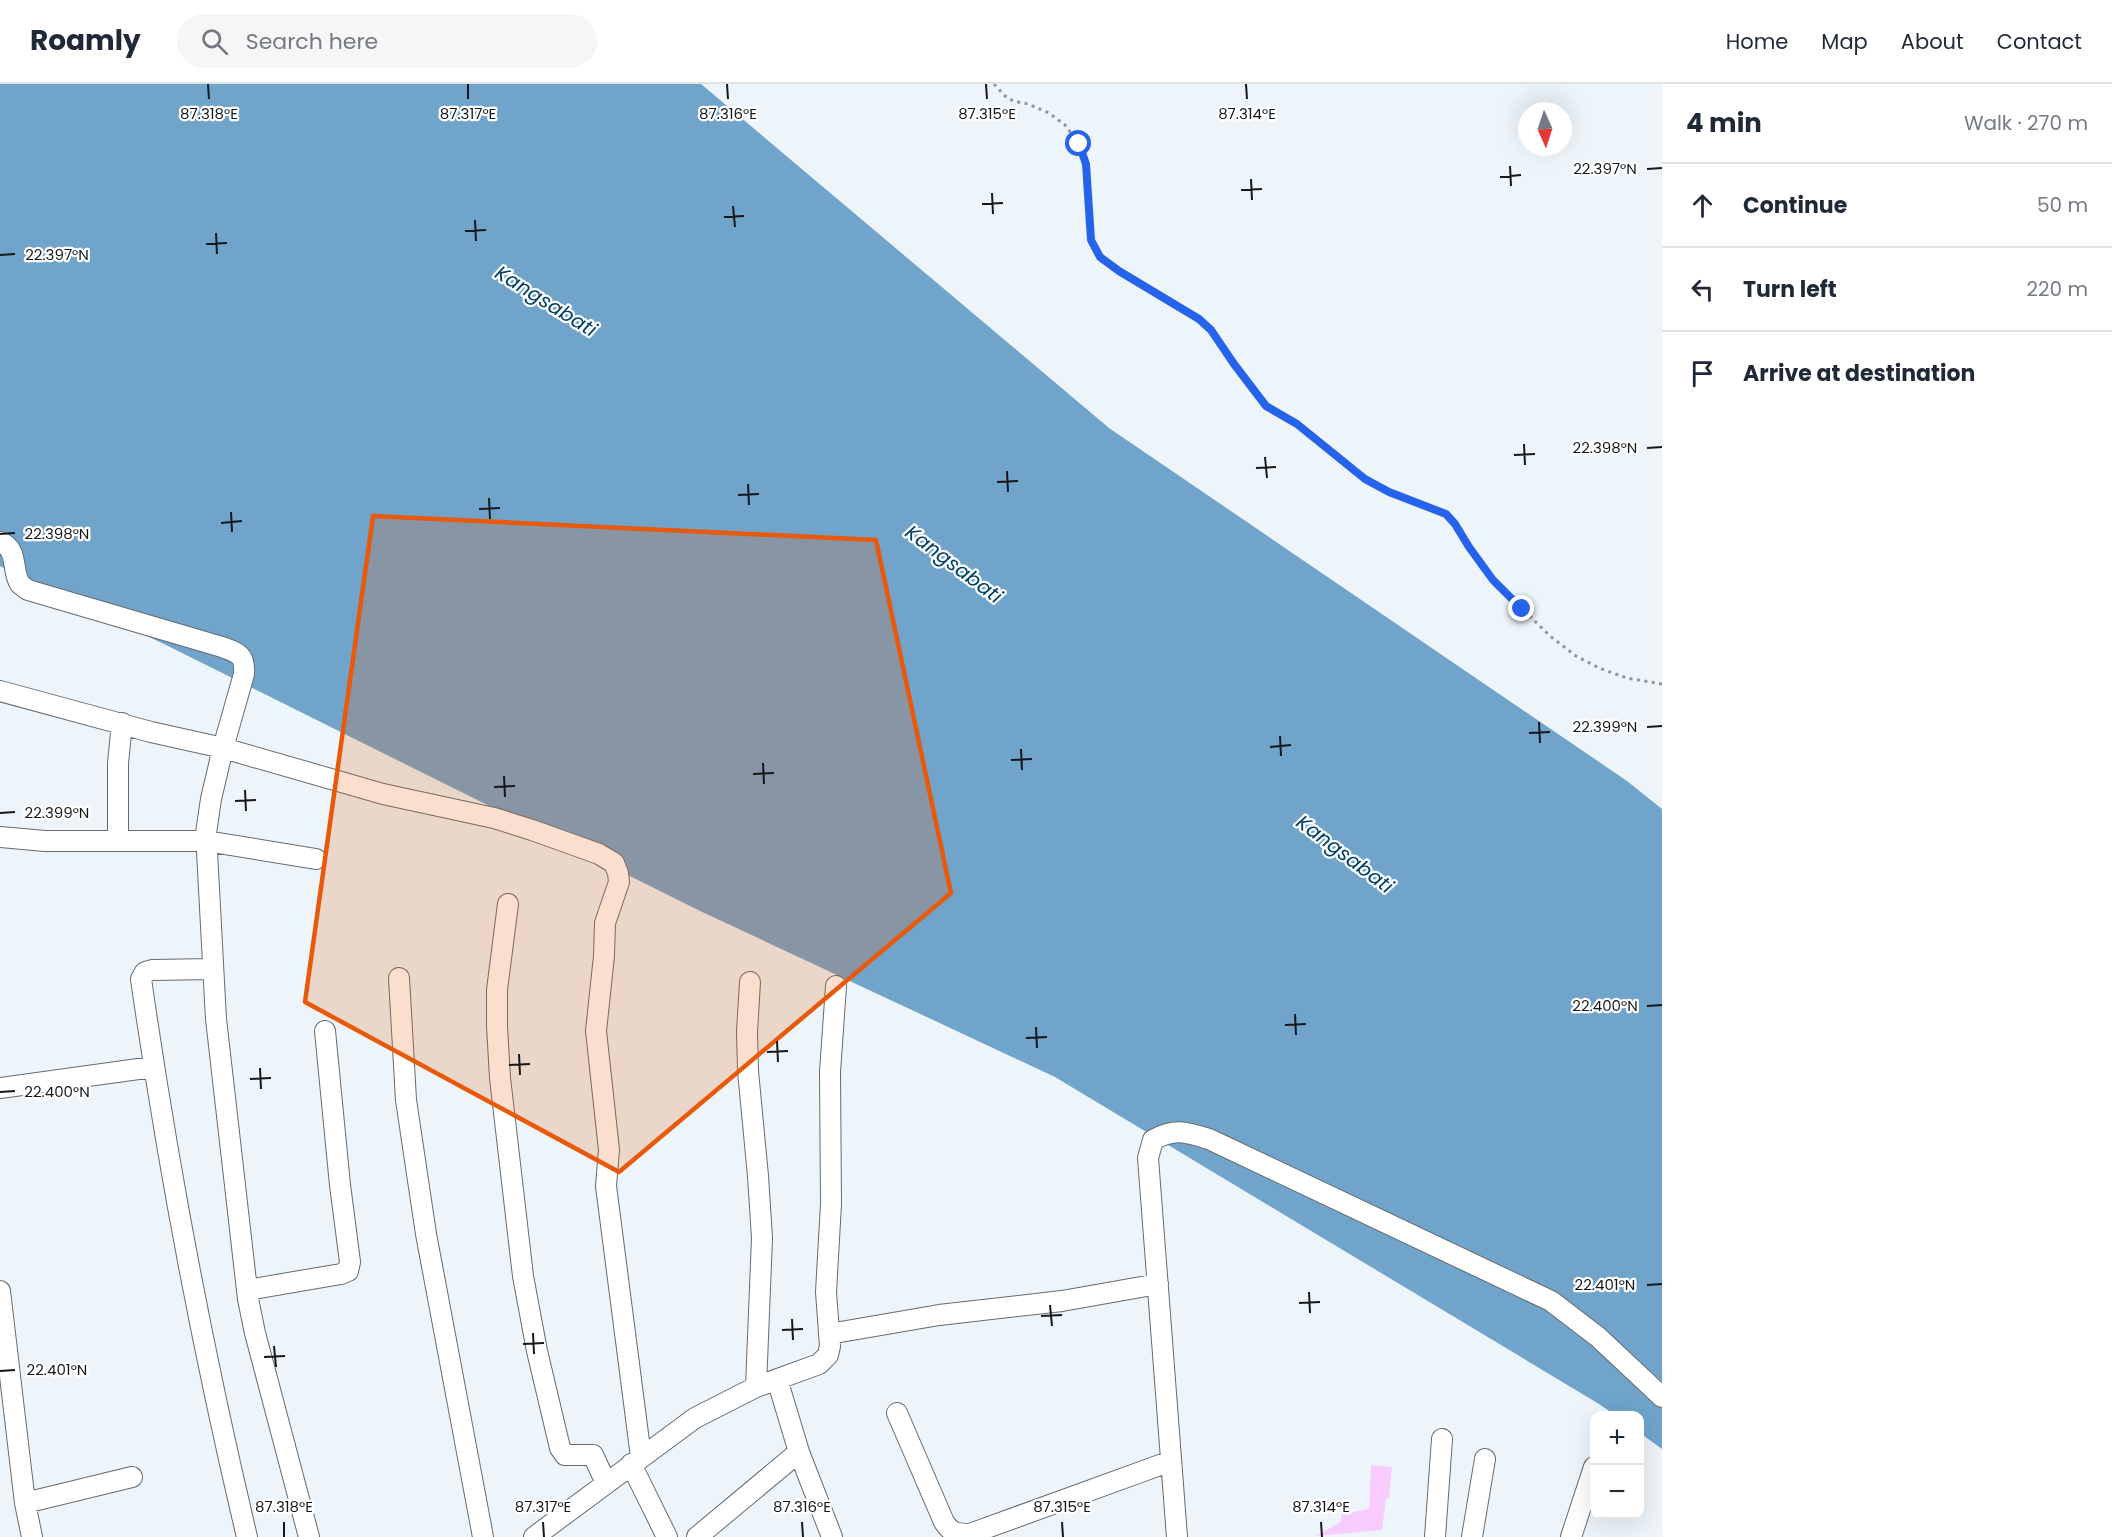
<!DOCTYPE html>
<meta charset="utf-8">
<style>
:root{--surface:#fff;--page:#f6f6f7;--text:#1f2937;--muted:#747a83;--line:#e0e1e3}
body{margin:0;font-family:Poppins,sans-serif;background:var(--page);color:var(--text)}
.controls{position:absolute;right:18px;bottom:18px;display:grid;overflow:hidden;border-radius:12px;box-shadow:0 6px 24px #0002}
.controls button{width:54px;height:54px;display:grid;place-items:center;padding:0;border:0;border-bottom:2px solid var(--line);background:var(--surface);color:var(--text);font:30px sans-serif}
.compass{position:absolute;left:1518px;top:18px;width:54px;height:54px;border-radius:50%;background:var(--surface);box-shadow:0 6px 24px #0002;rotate:177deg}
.stop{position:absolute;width:18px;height:18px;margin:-14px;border:4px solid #2563eb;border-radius:50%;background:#fff}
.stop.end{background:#2563eb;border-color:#fff;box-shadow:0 2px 6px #0008}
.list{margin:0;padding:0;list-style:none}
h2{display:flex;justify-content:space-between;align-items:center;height:78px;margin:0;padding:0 24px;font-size:26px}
h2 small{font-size:20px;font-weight:400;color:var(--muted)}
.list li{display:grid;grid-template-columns:39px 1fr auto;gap:18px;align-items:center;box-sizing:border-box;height:84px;padding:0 24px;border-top:2px solid var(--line)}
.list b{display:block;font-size:22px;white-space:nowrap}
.list em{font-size:20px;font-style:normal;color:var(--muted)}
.icon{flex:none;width:33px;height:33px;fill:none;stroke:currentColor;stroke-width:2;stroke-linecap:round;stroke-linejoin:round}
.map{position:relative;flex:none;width:1662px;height:1453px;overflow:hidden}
header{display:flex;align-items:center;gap:36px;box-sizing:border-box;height:84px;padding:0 30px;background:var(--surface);border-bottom:2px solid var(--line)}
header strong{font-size:28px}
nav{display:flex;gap:33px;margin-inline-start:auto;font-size:21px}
.search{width:420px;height:54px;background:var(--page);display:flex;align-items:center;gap:15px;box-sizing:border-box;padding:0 21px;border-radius:33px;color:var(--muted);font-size:22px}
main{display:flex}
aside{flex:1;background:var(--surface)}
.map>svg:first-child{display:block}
.water{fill:#70a4cb}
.building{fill:#f8ccfc}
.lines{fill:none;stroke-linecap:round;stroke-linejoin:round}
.street-casing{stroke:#646b70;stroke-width:22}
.path{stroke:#90969a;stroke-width:3;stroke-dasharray:3 4.5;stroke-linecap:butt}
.street{stroke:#fff;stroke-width:20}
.route{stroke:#2563eb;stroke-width:8}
.marked{fill:#e8590c;fill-opacity:0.2;stroke:#e8590c;stroke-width:4.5;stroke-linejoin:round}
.ticks{fill:none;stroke:#15181a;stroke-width:2}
.labels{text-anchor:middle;stroke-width:4.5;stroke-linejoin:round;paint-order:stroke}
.water-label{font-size:20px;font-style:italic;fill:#004167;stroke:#fff}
.ticks-label{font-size:15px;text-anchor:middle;fill:#15181a;stroke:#fff;stroke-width:4.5;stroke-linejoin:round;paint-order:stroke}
</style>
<header>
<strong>Roamly</strong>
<div class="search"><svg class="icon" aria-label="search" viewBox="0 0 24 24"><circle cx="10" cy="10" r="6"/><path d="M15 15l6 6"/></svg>Search here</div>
<nav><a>Home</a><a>Map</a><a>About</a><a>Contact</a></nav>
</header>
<main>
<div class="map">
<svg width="1662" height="1453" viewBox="0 0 1662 1453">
<rect width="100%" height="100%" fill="#edf5fb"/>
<path class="water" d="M0,0H701L1109,344L1627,697L1662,725V1365L1640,1349V1332L1615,1331L1599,1320L1055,993L698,826L166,561L0,482Z"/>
<path class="building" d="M1371,1381L1392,1383L1389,1415L1386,1414L1382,1446L1315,1452L1341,1438V1430L1369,1425Z"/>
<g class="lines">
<g class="street-casing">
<path id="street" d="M0,458C19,465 11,486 20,500C21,501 28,506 28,506L222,563C239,569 245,571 244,590L223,664L211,715L206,749L216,935L248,1215L255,1249L309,1453
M0,607L151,648L223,664L383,710L494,734L532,746L599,770L614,779L618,789L619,798L605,839L604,872L596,947L609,1066L606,1102L641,1373
M0,753L45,757H206L316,775
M118,757V679L122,639
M508,820L497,906V942L500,994L523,1192L537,1267L560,1364L565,1371H593L606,1399
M212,885L152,886L145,888L141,895C168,1083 203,1268 247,1453
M399,894L406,1016L426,1150L483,1453
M750,898L747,948L748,987L758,1092L762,1154L756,1303
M0,1004L153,983
M247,1206L341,1190L348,1187L350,1178L340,1101L325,947
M0,1207L25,1419L32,1453
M829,1250L939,1231L1062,1217L1158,1200
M777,1295L799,1368L832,1453
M897,1329L944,1438C951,1449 957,1450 970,1450L1171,1377
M631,1380L667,1453
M25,1419L132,1393
M534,1453L695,1334L756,1303L819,1280L828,1271L830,1262L826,1208L831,1120L830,988L836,902
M697,1453L799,1368
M1177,1453L1148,1074L1153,1056C1175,1044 1186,1048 1209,1055L1551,1217L1598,1253L1662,1313
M1435,1453L1442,1355
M1472,1453L1485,1375
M1571,1453L1594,1383"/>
</g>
<path class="path" d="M994,0L1005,12L1013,17L1028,20L1049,29L1065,41L1079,60L1086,80L1091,156L1100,173L1119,187L1199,235L1211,245L1234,280L1266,322L1297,341L1365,395L1389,408L1446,430L1455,440L1469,463L1493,496L1550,552L1576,572L1599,584L1627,594L1662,600"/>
<use href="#street" class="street"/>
</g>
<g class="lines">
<path class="route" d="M1079,60L1086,80L1091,156L1100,173L1119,187L1199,235L1211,246L1234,280L1266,322L1297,340L1365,395L1389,408L1446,430L1455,440L1469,463L1493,496L1522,525"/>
</g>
<path class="marked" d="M373,432L876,456L951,809L619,1088L305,918Z"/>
<path class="ticks" d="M208,0L209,15M468,0V15M727,0L728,15M986,0L987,15M1246,0L1247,15M1510,82L1511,102M1647,85L1662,84M1500,93L1521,91M1251,95L1252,116M1241,106L1262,105M992,109L993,130M982,120L1003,119M733,122L735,143M724,133L744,132M475,136L476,157M465,147L486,146M216,149L217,170M206,160L227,159M0,171L15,170M1524,360L1525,381M1647,364L1662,363M1514,371L1535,370M1265,373L1267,394M1256,384L1276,383M1007,387L1008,408M997,398L1018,397M748,400L749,421M738,411L759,410M489,414L490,435M479,425L500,424M231,428L232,448M221,439L242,437M0,450L15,449M1539,638L1540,659M1647,643L1662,642M1529,649L1550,648M1280,652L1281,672M1270,663L1291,661M1021,665L1022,686M1011,676L1032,675M763,679L764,700M753,690L774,689M504,692L505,713M494,703L515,702M245,706L246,727M235,717L256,716M0,729L15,728M1647,922L1662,921M1295,930L1296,951M1285,941L1306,940M1036,943L1037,964M1026,954L1047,953M777,957L778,978M767,968L788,967M519,970L520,991M509,981L530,980M260,984L261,1005M250,995L271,994M0,1008L15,1007M1647,1201L1662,1200M1309,1208L1310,1229M1299,1219L1320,1218M1050,1221L1052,1242M1041,1232L1062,1231M792,1235L793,1256M782,1246L803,1245M533,1249L534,1270M523,1260L544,1259M274,1262L276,1283M264,1273L285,1272M0,1287L15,1286M284,1438V1453M543,1438L544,1453M802,1438L803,1453M1062,1438L1063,1453M1321,1438L1322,1453"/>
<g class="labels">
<g class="water-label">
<text transform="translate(546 217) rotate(32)" y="7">Kangsabati</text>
<text transform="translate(954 480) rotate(37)" y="7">Kangsabati</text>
<text transform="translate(1345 770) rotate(37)" y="7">Kangsabati</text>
</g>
</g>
<g class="ticks-label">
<text x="209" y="35">87.318°E</text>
<text x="468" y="35">87.317°E</text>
<text x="728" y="35">87.316°E</text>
<text x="987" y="35">87.315°E</text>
<text x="1247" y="35">87.314°E</text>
<text x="1605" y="90">22.397°N</text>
<text x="57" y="176">22.397°N</text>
<text x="1605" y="369">22.398°N</text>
<text x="57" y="455">22.398°N</text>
<text x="1605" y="648">22.399°N</text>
<text x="57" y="734">22.399°N</text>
<text x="1605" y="927">22.400°N</text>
<text x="57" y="1013">22.400°N</text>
<text x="1605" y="1206">22.401°N</text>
<text x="57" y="1291">22.401°N</text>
<text x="284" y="1428">87.318°E</text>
<text x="543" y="1428">87.317°E</text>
<text x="802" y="1428">87.316°E</text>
<text x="1062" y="1428">87.315°E</text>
<text x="1321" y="1428">87.314°E</text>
</g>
</svg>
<div class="controls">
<button>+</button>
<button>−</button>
</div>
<svg class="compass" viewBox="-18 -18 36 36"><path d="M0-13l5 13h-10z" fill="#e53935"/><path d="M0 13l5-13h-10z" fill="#747a83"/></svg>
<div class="stop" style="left:1079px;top:60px"></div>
<div class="stop end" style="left:1522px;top:525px"></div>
</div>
<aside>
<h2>4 min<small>Walk · 270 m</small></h2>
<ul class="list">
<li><svg class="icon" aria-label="ahead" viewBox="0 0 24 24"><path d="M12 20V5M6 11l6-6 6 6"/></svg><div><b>Continue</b></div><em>50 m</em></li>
<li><svg class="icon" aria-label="left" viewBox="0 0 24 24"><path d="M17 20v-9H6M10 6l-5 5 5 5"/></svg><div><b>Turn left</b></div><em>220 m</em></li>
<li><svg class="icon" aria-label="arrive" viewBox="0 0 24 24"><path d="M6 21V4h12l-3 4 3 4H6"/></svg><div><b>Arrive at destination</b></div></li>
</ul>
</aside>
</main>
